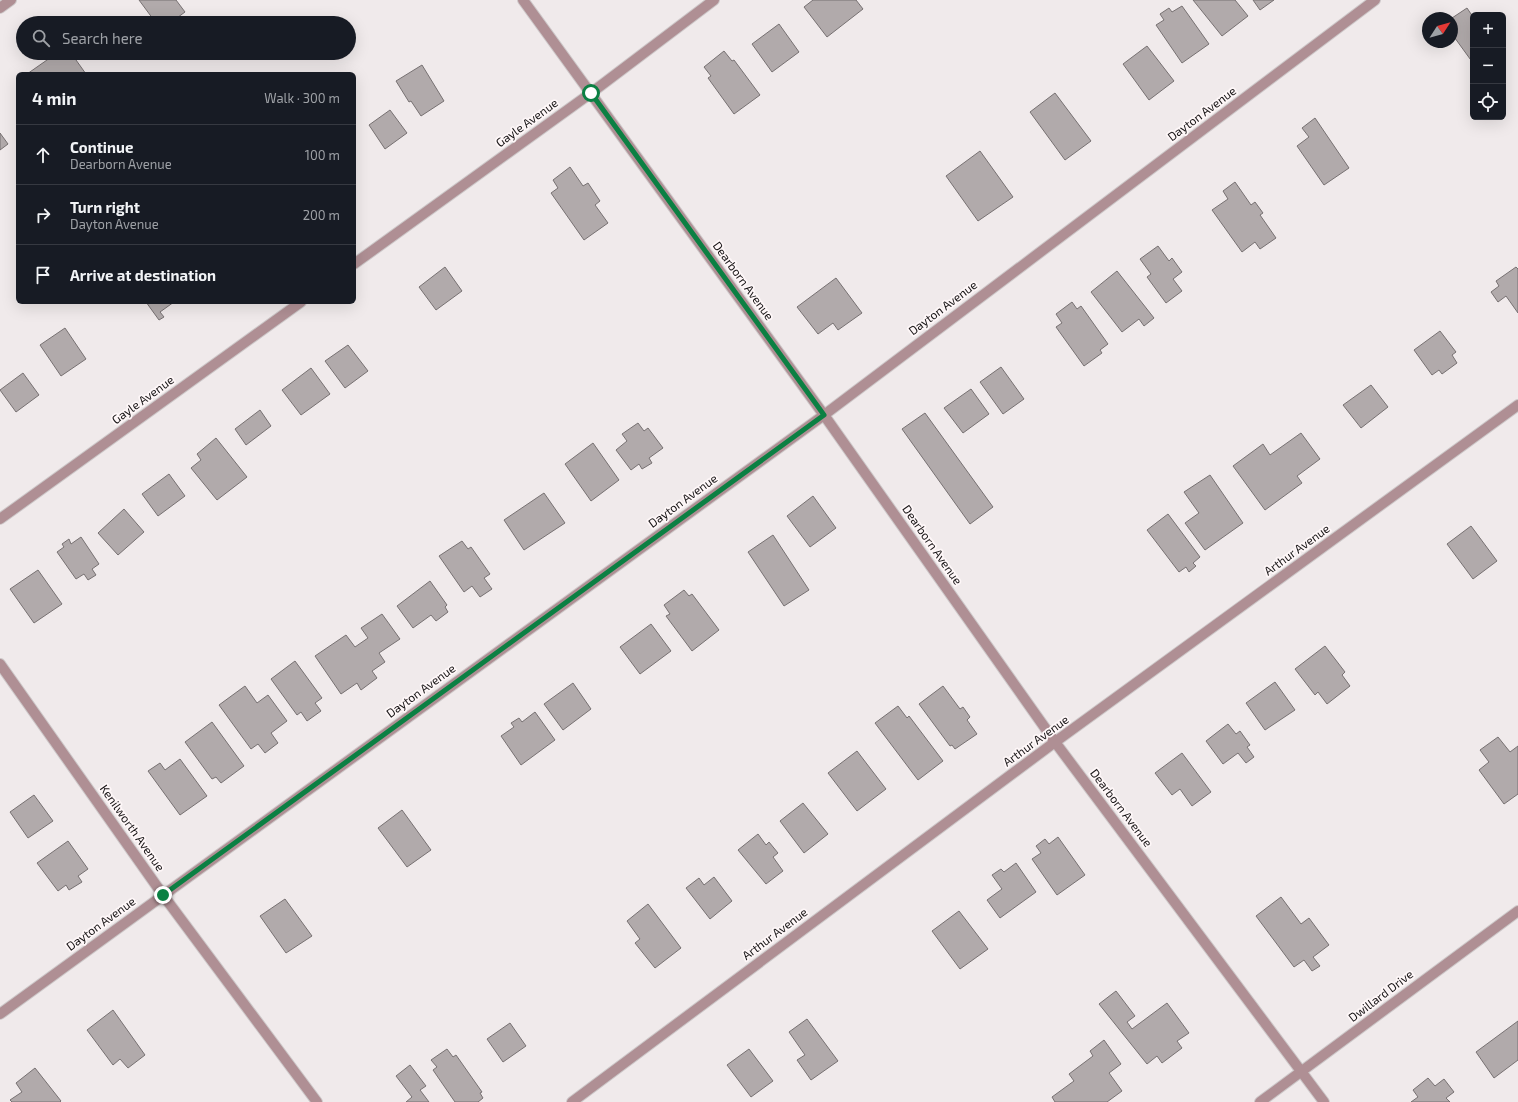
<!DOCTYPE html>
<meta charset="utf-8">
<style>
:root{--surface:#171b24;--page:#20242c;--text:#f1f3f6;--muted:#9ea1a6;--line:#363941}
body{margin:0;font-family:"Exo 2",sans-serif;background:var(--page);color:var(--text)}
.controls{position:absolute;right:12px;top:12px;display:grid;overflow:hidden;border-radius:6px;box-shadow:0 4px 16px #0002}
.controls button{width:36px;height:36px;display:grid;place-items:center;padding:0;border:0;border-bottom:1px solid var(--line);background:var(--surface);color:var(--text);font:20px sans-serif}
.compass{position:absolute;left:1422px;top:12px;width:36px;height:36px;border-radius:50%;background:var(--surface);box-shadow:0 4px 16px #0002;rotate:54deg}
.stop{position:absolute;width:12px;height:12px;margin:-9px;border:3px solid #0b8043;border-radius:50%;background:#fff}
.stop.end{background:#0b8043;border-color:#fff;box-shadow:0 1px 4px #0008}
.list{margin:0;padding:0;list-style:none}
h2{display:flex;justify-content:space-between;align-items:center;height:52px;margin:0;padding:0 16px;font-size:17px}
h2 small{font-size:13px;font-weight:400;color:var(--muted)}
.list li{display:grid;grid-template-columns:26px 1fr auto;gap:12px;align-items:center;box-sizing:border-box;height:60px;padding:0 16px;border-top:1px solid var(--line)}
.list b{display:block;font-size:15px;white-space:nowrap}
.list p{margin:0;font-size:13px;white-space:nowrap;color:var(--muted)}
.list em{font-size:13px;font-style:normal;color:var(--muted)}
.icon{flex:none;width:22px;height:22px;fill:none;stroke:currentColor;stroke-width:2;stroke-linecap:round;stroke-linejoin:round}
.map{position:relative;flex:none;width:1518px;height:1102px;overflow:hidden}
.search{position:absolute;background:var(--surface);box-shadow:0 4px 16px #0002;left:16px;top:16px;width:340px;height:44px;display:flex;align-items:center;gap:10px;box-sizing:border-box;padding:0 14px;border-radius:22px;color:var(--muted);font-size:15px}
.panel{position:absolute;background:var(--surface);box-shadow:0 4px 16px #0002;left:16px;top:72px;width:340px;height:232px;border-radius:6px}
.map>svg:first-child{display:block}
.building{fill:#b1aaab;stroke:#777172}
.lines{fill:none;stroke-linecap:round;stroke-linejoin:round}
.minor-casing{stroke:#cdc8c9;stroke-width:12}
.minor{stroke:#af8f94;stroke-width:10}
.route{stroke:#0b8043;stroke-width:5}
.labels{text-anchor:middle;stroke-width:3.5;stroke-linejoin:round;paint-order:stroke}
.street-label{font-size:12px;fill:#161314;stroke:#fef7f8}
</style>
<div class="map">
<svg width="1518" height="1102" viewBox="0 0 1518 1102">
<rect width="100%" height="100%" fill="#f0eaeb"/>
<path class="building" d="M139,0H176L185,12L170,23H156Z
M813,0H856L863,9L827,37L804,7Z
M1193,0H1235L1248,16L1222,36Z
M1253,0H1274L1260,10Z
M1182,6L1209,44L1182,63L1156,25L1164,20L1160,14L1169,8L1172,12Z
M1467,8L1473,17V63L1452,34L1454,32L1452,28V18Z
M779,24L799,52L772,72L752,44Z
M1147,46L1174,81L1149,100L1123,64Z
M724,51L732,61L734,60L760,95L734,114L708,78L711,76L704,67Z
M57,53H71L86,74H27Z
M422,65L444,101L421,116L411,101L409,102L396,81Z
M1055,93L1091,141L1065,160L1030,112Z
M390,110L407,133L385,149L369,125Z
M1315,118L1349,168L1324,185L1297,146L1309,137L1302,128Z
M0,133L8,144L0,150Z
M980,151L1013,197L978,221L946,176Z
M570,167L583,186L588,183L600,201L595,205L608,223L584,240L551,193L558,188L553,180Z
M1235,182L1251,205L1255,202L1263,213L1260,215L1276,238L1260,249L1255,242L1242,252L1212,210L1228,199L1223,191Z
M1158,246L1169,261L1172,258L1182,272L1173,279L1182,291L1166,303L1147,277L1151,274L1140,259Z
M445,267L462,291L436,310L419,287Z
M1516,267L1518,269V313L1506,296L1498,302L1491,292L1499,286L1496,281Z
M1117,271L1154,318L1144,326L1139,319L1122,332L1091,292Z
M836,278L862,313L838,330L833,323L818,334L797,307Z
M146,302H174L160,312L164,317L159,320Z
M1072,302L1077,309L1081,306L1108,344L1100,350L1102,353L1084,366L1056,327L1062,323L1056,314Z
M65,328L86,359L61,376L40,345Z
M1440,331L1456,352L1452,355L1457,363L1442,374L1439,370L1432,375L1414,350Z
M348,345L368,371L345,388L325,361Z
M1001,367L1024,399L1003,414L980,382Z
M311,368L330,394L301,415L282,390Z
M23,373L39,395L16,412L0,390Z
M1371,385L1388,407L1361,428L1343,405Z
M971,389L989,414L963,433L944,408Z
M260,410L271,426L246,445L235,429Z
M925,413L993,507L970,524L902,429Z
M638,423L644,431L648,428L663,448L649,458L652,463L642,469L639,464L631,470L616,450L627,441L622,434Z
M1301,433L1320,459L1297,476L1302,483L1265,510L1233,466L1263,444L1270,455Z
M216,438L247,477L217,500L191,468L201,460L197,454Z
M593,443L619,480L591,501L565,464Z
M169,474L185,496L158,516L142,494Z
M1210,475L1243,523L1205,550L1185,523L1199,513L1184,492Z
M544,493L565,523L524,550L504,520Z
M813,496L836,528L810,547L787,516Z
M124,509L144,532L118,555L98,533Z
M1168,514L1200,557L1193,563L1196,566L1189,572L1186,567L1179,572L1147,530Z
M1471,526L1497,561L1473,579L1447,544Z
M773,535L809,590L784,606L748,552Z
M81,537L99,564L92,569L96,575L88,580L84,574L76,579L57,552L64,547L62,544L69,539L71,544Z
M462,541L468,549L471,547L490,574L484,578L492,589L480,597L472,586L464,592L439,556Z
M38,570L62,604L34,623L10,589Z
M430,581L447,605L445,607L448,612L436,621L431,615L413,628L397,606Z
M684,590L689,596L692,594L719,630L692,651L666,616L670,614L664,605Z
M382,614L400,639L379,653L385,662L372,671L377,678L361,690L357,683L341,694L315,656L346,635L355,647L368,638L361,628Z
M651,624L671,651L640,674L620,647Z
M1325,646L1345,672L1342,675L1350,686L1327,704L1318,692L1315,695L1295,669Z
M295,661L322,698L315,703L321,711L307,721L301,712L297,715L271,679Z
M1275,682L1295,710L1265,730L1246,703Z
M573,683L591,709L563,730L544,704Z
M245,686L257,703L268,695L287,721L271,733L278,743L265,753L258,744L251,749L219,705Z
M943,686L960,709L963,707L970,717L967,720L977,734L955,749L952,745L950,746L919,704Z
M898,706L907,718L909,716L943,761L918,780L875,723Z
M535,712L555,740L521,765L501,736L514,727L511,723L519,718L522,722Z
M212,722L244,766L221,783L216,777L212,779L185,742Z
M1228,724L1236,734L1240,731L1250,745L1247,747L1254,757L1246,763L1238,753L1223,764L1206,741Z
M1498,737L1510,752L1518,746V794L1504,804L1479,770L1489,762L1480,750Z
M857,751L886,789L857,811L828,773Z
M1182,753L1211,792L1192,806L1180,789L1172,795L1155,773Z
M180,759L207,796L180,815L148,771L160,763L165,770Z
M34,795L53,821L28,838L10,812Z
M803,803L828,834L804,853L780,821Z
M402,810L431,850L407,867L378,828Z
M758,834L766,845L769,842L778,853L773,857L783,871L766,884L738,850Z
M1058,837L1085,875L1057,895L1032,859L1041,853L1036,846L1045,839L1049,844Z
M68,841L88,869L78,876L82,882L69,890L66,885L58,891L37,863Z
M1016,863L1036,892L1000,918L987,900L1002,889L992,875L1001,869L1004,872Z
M714,877L732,901L710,919L686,888L699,878L704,885Z
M1281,897L1301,924L1309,918L1329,945L1313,957L1320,966L1312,971L1304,960L1294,967L1256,916Z
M285,899L312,936L286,953L260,916Z
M648,904L681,948L655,968L635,943L640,939L627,921Z
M959,911L988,949L960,969L932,931Z
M1116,991L1135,1016L1127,1022L1132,1029L1167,1003L1189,1033L1177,1041L1182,1048L1162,1063L1157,1056L1147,1064L1099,1004Z
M113,1010L145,1055L128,1068L120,1059L113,1065L87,1030Z
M807,1019L838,1061L811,1080L797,1060L805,1055L789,1032Z
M1518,1021V1060L1494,1078L1476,1052Z
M510,1023L526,1046L503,1062L487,1039Z
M1104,1040L1121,1064L1109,1073L1122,1091L1107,1102H1055L1052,1097L1074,1081L1069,1074L1093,1056L1090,1051Z
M447,1049L453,1057L456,1055L482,1092L480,1093L483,1098L478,1102H455L433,1070L437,1067L431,1060Z
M749,1049L773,1081L751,1097L727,1065Z
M410,1065L426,1086L420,1090L429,1102H406L412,1097L396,1076Z
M35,1068L61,1101L60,1102H12L10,1100L22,1092L16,1083Z
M1428,1078L1435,1086L1444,1079L1454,1092L1446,1098L1450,1102H1411L1418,1097L1413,1090Z"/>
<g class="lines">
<g class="minor-casing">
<path id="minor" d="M523,0L824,415L1055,742L1324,1102
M0,8L11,0
M354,264L591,93L714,0
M0,519L301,302
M0,664L163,895L317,1102
M0,1014L824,415L1375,0
M572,1102L1055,742L1518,405
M1260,1102L1518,911"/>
</g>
<use href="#minor" class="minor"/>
</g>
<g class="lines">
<path class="route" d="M163,895L824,415L591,93"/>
</g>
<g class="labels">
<g class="street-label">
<text transform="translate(1202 114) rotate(-37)" y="4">Dayton Avenue</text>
<text transform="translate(527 123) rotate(-36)" y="4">Gayle Avenue</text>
<text transform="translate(743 281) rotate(54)" y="4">Dearborn Avenue</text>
<text transform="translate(943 308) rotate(-37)" y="4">Dayton Avenue</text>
<text transform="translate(143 400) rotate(-36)" y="4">Gayle Avenue</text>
<text transform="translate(683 501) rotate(-36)" y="4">Dayton Avenue</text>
<text transform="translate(932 545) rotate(55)" y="4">Dearborn Avenue</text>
<text transform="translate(1297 550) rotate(-36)" y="4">Arthur Avenue</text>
<text transform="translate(421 691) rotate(-36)" y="4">Dayton Avenue</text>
<text transform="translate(1036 741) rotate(-36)" y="4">Arthur Avenue</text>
<text transform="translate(1121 808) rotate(53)" y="4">Dearborn Avenue</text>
<text transform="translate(132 828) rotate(55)" y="4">Kenilworth Avenue</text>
<text transform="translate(101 924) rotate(-36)" y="4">Dayton Avenue</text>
<text transform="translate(775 934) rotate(-37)" y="4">Arthur Avenue</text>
<text transform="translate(1381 996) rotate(-37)" y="4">Dwillard Drive</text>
</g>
</g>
</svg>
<div class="controls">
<button>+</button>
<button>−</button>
<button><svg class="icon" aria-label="locate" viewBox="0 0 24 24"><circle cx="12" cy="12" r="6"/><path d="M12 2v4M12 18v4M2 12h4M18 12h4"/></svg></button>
</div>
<svg class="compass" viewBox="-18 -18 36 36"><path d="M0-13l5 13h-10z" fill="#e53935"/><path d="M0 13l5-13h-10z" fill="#9ea1a6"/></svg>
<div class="stop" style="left:591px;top:93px"></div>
<div class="stop end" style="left:163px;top:895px"></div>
<div class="search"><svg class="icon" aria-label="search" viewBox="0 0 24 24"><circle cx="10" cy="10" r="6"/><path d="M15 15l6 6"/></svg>Search here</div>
<section class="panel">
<h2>4 min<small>Walk · 300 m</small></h2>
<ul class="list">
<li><svg class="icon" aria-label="ahead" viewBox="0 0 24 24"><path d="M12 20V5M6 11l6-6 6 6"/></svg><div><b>Continue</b><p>Dearborn Avenue</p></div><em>100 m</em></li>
<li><svg class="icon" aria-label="right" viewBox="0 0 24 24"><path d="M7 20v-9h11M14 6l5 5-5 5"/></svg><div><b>Turn right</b><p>Dayton Avenue</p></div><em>200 m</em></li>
<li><svg class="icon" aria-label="arrive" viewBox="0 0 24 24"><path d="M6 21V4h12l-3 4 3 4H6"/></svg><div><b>Arrive at destination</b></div></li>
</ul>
</section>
</div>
